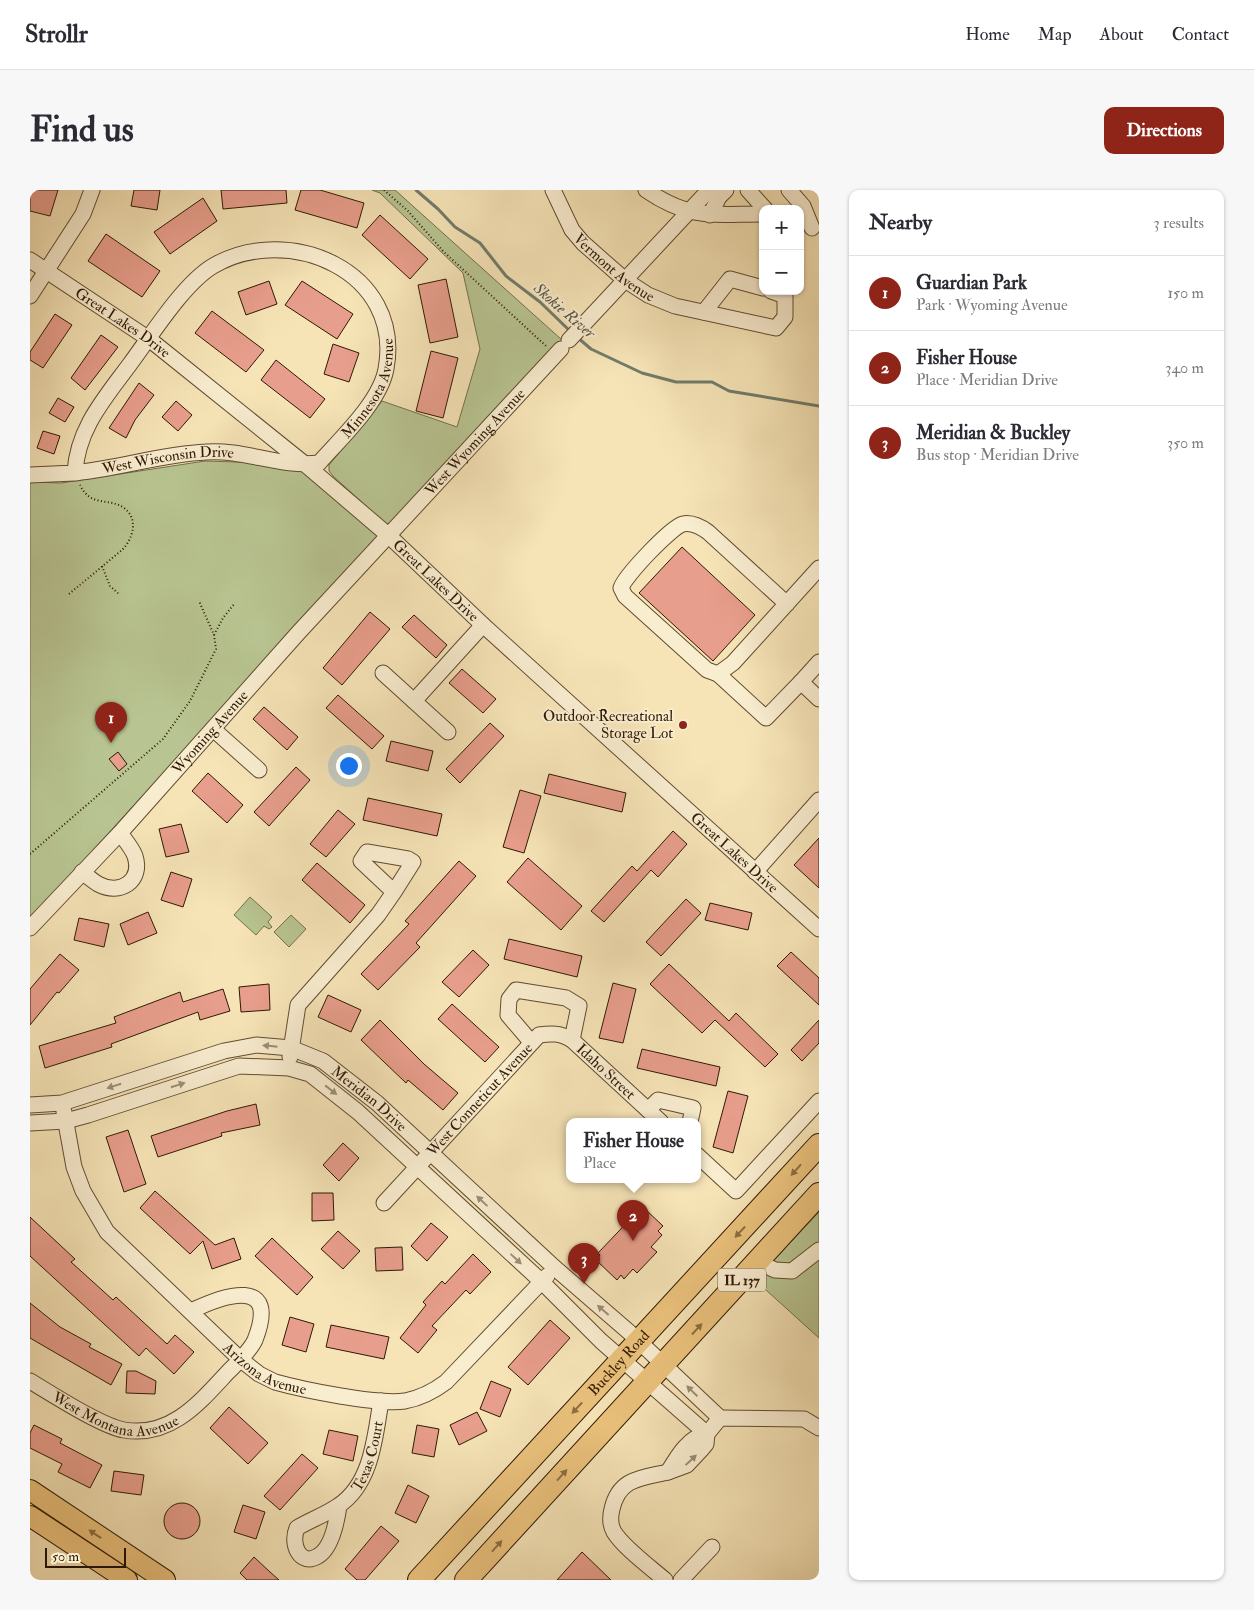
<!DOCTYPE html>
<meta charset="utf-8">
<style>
:root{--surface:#fff;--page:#f7f7f7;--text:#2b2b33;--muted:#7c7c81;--line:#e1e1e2;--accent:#8f2418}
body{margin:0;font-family:"IM FELL Double Pica",serif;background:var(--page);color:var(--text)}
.controls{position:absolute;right:15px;top:15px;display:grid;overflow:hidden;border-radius:10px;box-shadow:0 1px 4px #0004}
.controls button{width:45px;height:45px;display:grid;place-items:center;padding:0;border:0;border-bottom:1px solid var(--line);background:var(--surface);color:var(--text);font:25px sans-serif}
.scale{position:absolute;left:15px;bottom:12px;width:81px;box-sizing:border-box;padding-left:5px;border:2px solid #2f1903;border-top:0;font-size:14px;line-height:18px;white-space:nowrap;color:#2f1903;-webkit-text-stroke:4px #f9edd0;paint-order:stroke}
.you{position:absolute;left:318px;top:575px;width:18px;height:18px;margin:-12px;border:4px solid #fff;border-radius:50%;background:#1a73e8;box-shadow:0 0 0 8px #1a73e833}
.badge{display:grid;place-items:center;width:32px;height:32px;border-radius:50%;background:var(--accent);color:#fff;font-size:16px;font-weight:700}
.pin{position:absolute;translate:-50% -41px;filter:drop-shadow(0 1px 2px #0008)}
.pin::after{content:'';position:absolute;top:26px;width:18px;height:15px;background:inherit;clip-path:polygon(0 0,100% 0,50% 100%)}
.popup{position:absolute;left:536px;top:928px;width:135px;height:65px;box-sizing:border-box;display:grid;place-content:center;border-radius:10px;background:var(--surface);filter:drop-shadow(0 1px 4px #0005);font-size:16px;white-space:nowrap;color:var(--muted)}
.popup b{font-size:19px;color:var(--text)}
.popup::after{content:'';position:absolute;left:50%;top:100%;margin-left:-10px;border:10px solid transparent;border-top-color:var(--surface)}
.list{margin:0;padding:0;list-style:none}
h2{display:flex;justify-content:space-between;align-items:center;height:65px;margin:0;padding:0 20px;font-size:21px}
h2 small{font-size:16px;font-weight:400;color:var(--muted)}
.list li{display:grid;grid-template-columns:32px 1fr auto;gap:15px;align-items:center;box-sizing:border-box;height:75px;padding:0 20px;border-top:1px solid var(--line)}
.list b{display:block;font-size:19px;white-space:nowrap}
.list p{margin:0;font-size:16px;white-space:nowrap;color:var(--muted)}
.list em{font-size:16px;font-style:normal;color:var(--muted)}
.map{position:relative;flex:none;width:789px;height:1390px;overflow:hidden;border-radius:10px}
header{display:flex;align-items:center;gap:30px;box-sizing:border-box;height:70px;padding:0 25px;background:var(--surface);border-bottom:1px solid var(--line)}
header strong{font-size:24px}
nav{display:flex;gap:28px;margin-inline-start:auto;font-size:18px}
.intro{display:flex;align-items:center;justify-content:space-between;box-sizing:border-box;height:120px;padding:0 30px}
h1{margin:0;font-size:35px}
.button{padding:12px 22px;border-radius:10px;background:var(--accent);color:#fff;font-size:18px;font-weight:700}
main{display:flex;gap:30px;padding:0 30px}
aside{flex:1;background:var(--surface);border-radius:10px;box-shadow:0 1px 4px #0004}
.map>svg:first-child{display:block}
.green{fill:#b8c592;stroke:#746f4a}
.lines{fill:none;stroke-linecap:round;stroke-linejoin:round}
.stream{stroke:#717c6b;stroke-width:3}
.building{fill:#e89e8c;stroke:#2f1903}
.minor-casing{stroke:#614c30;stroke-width:17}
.major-casing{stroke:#2f1903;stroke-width:22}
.highway-casing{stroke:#2f1903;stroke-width:24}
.path{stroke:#2f1903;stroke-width:2;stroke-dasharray:1 2.5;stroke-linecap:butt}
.minor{stroke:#f9edd0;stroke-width:15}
.major{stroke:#ebc27c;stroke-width:20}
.highway{stroke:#ebc27c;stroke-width:22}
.oneway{fill:#9e8e74}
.oneway2{fill:#8d6e40}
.poi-dot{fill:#8f2418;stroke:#f9edd0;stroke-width:2}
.labels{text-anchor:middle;stroke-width:4;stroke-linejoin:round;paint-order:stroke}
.shield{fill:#f9edd0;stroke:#6c5940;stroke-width:1}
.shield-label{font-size:14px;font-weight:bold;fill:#2f1903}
.street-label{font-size:15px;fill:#2f1903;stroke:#f9edd0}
.poi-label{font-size:15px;fill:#2f1903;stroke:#f9edd0;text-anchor:end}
.water-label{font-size:16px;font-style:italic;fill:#565340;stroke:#f9edd0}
</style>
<header>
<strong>Strollr</strong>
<nav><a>Home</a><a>Map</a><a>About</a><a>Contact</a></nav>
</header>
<div class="intro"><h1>Find us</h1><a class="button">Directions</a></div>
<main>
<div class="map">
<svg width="789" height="1390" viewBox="0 0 789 1390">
<rect width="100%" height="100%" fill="#f6e4b7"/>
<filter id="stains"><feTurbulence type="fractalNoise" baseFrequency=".004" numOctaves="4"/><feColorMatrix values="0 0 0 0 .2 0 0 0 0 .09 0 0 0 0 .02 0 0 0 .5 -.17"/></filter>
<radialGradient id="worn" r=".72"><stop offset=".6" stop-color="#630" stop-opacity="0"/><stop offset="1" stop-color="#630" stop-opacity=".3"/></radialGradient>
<path class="green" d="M342,0H365L532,150L363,333L356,334L303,286L299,281V275L352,211L427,237L450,159L433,83L350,3Z
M175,271L268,274L346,342L348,348L0,729V292L31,293Z
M220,707L242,727L238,732L242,737L239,739L234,736L226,745L204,725Z
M261,725L276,739L259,757L244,742Z
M789,1022V1148L725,1090Z"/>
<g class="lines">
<path class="stream" d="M386,0L408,19L425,37L450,53L476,86L510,112L540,141
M547,147L561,159L612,183L646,192H682L699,201L789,216"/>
</g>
<path class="building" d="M0,0H28L20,26L0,21Z
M104,0H130L127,20L101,16Z
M191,0H256L257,13L193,19Z
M271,0H290L334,13L327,38L265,20Z
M173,8L187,31L140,64L124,42Z
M350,25L398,69L380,89L332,45Z
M76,44L130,81L112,107L58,71Z
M416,89L428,147L400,153L388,95Z
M239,91L247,114L216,125L208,102Z
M272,91L323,124L307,149L255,115Z
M182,121L234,160L216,182L165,143Z
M25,124L42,135L13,178L0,170V162Z
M71,145L88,157L55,200L41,188Z
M303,154L329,163L319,192L294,184Z
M401,161L428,168L413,228L386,221Z
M246,170L295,209L280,228L231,190Z
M109,193L124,205L105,230L96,248L79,238Z
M28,208L44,217L35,232L19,223Z
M146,211L162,225L148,241L132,227Z
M13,241L30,246L24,264L7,258Z
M652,357L725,425L683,471L609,403Z
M340,422L360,439L312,495L293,478Z
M384,425L417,455L406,468L372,437Z
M432,479L466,509L453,523L419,493Z
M308,505L354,546L342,559L296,518Z
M234,517L268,547L257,560L223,529Z
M460,533L474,546L430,593L416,579Z
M361,551L403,561L398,581L356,571Z
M88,562L97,574L89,581L79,569Z
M266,577L280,590L239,636L224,622Z
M178,583L213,615L197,633L162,601Z
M519,584L596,603L592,622L514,603Z
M490,600L511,606L494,663L473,657Z
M338,608L412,624L407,646L333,630Z
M308,620L325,634L296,667L280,654Z
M151,634L159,662L136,667L129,639Z
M643,641L657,654L628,687L621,680L574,732L561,721L602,676L607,681Z
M789,648V698L764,675Z
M498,668L552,716L531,740L477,692Z
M429,671L446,686L386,753L390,757L348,800L331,784L379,734L375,731Z
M287,673L335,715L320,733L272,690Z
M141,682L162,689L153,717L131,710Z
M656,709L671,723L631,766L616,752Z
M680,713L722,723L718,740L675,730Z
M118,722L127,743L98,755L90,734Z
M49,728L79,734L74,757L44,750Z
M479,749L552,766L547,787L474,769Z
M443,760L459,775L429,807L412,792Z
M761,762L789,788V815L747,776Z
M30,764L49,780L29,803L27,802L0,835V799Z
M639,774L699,831L706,823L748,864L735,877L685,830L672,843L620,794Z
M583,793L606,799L593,853L569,848Z
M239,794L240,820L211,822L209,797Z
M193,799L200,821L170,830L168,822L81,854L82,857L15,878L9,856L86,833L84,827L150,802L153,812Z
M298,805L331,820L321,842L288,827Z
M422,814L469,857L455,872L408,829Z
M350,830L394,874L428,903L413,920L378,890L376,893L331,850Z
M789,830V853L772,871L761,860Z
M612,859L690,877L686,896L607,878Z
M698,901L718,906L703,963L683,957Z
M226,914L230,935L191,943L192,946L128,967L121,946L197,921Z
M98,940L116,994L94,1002L76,947Z
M313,953L329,968L309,991L293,975Z
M125,1001L185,1055L204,1048L211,1069L182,1079L173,1051L160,1064L110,1018Z
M282,1003H303L304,1030L282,1031Z
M615,1019L633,1036L628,1041L632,1045L621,1057L627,1062L607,1083L603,1079L594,1089L591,1085L587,1090L566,1070L570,1065L568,1063L607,1022L610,1024Z
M0,1027L45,1069L41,1072L83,1110L86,1107L137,1154L145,1145L164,1162L144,1184L116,1158L109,1166L0,1066Z
M401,1033L418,1047L397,1071L381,1056Z
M308,1041L330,1061L313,1079L291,1059Z
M242,1048L283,1087L267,1105L225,1066Z
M372,1057L373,1080L346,1081L345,1058Z
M443,1064L461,1082L440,1104L436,1100L402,1136L407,1140L388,1163L370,1148L396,1115L393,1112L412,1091L415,1094Z
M0,1113L30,1137L61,1154L59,1157L92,1174L81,1195L0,1148Z
M260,1127L284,1134L276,1162L252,1155Z
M520,1130L540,1148L498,1195L478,1177Z
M301,1135L359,1147L354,1169L296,1157Z
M97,1181H106L126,1191L125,1204L96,1203Z
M461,1191L481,1199L470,1227L450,1219Z
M199,1217L238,1253L218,1274L180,1238Z
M447,1222L457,1241L429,1255L420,1235Z
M4,1235L32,1249L30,1253L72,1275L60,1298L28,1282L32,1274L0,1258V1243Z
M387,1235L409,1239L404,1267L382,1263Z
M299,1240L328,1246L323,1271L293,1264Z
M272,1264L288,1278L250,1320L234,1306Z
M84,1281L114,1285L111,1305L81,1301Z
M378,1295L399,1306L386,1333L365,1323Z
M134 1331a18 18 0 1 1 36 0a18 18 0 1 1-36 0Z
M213,1315L235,1322L226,1349L204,1342Z
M351,1336L369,1351L335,1390H327L315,1379Z
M552,1362L581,1390H527Z
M224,1367L240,1382L249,1390H217L210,1383Z"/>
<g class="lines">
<g class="minor-casing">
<g id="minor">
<path id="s1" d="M523,0L542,40L553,53L595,90L618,105L645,116L746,138L755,127V106L741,101"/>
<path d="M616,0C660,30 682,24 733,24"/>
<path d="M718,0L735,19"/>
<path d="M759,0L773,16L782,38"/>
<path d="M680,25L689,7L696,0"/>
<path id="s2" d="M0,70L119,149L276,275L358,345L453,435L789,739"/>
<path d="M0,106L53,24L62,0"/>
<path d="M674,122L700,89L733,98"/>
<path d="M539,150L679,0"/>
<path id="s3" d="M0,285L45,283L51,282C93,277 134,264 176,262C214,259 251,278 289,273C311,248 350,212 356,179C374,81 258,32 183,76C153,94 121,146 100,174C75,208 47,239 45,283"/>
<path d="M757,414L678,342C671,337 662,332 653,334C641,337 594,387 591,398L595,406L677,480L688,484L703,473L789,378"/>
<path d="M789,472L771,492L789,509"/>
<path d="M353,483L418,542"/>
<path d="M688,484L736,528L771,492"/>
<path d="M384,511L453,435"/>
<path d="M183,539L229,580"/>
<path d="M52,682C57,686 63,691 68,694C90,706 113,691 105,666C102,658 95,650 90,643"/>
<path d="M725,682L789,610"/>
<path id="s4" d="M0,738L90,643L269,442L531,159"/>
<path d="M501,852L478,825L479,809L486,800L536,808L549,816L542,850"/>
<path d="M260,867L268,815L348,725L364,702L331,671L337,662L378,669L383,672L364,702"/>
<path id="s5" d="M0,915L32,913L194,861L226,855L261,858L293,871L347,913L525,1078L599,1142L690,1228"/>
<path d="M618,920L628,910L663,918L660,932"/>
<path id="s6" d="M34,922L44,977L53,1001L77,1042L210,1169L229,1184L245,1192C274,1200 347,1215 375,1211C391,1208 404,1201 416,1192L517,1086"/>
<path d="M0,933L36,931L58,925L209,876L259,878L280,884L328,922L512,1092L571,1151L677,1244"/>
<path d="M667,965L706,1001L789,911"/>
<path id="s7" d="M354,1013L509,845C522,843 530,843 542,850L631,932"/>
<path d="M728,1072L745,1080L762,1081L789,1060"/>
<path id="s8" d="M0,1191C22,1204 71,1236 94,1240C141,1248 170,1212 198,1182C207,1173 220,1161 225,1150C250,1086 194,1105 161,1121"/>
<path d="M677,1244C658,1247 647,1267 638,1282L657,1275L671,1260L676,1254L677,1244L690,1228L774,1229L789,1238"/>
<path id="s9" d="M309,1316C307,1330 302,1358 288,1366C270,1377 260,1354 267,1338C280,1330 295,1325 308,1316C342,1294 345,1246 351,1211"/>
<path d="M635,1390C620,1377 594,1358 584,1342C580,1335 580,1327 582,1319C589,1288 611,1288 638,1282"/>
<path d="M651,1390L682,1357"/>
</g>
</g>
<g class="major-casing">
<path id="major" d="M0,1300L135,1390
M0,1326L97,1390"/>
</g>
<g class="highway-casing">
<g id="highway">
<path id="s10" d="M389,1390L789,955"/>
<path d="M436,1390L789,1004"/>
</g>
</g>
<path class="path" d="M354,0L378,21L413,61L516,156
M72,376L80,396L90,405
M39,404L92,360C103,349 109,329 94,318C79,307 61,318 50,295
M184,445L193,428L205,413
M0,664L133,549L160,511L186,459L184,445L169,411"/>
<use href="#minor" class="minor"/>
<use href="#major" class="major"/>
<use href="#highway" class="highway"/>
</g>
<defs><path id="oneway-solid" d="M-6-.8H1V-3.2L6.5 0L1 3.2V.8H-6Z" transform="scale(1.25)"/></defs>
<g class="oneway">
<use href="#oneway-solid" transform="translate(240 856) rotate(-174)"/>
<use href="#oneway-solid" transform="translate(148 895) rotate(-18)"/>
<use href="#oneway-solid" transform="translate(84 896) rotate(162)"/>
<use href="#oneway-solid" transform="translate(301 900) rotate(38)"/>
<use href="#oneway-solid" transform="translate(452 1011) rotate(-137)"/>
<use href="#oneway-solid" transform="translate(486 1069) rotate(43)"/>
<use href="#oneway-solid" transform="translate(573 1120) rotate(-139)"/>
<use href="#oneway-solid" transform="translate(662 1201) rotate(-136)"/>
<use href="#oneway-solid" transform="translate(661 1270) rotate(-43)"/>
</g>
<g class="oneway2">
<use href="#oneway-solid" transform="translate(766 980) rotate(132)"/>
<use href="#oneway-solid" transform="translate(710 1042) rotate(133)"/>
<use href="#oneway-solid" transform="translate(667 1139) rotate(-47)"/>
<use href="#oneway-solid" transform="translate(547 1218) rotate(133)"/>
<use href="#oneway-solid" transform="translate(532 1285) rotate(-48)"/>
<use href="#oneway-solid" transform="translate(65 1344) rotate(-146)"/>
<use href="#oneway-solid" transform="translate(467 1356) rotate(-48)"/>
</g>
<circle class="poi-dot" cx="653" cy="535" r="5"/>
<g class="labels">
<rect class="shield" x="688" y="1078.5" width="48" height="23" rx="4"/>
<g class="shield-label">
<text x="712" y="1095">IL 137</text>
</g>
<g class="street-label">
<text dy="5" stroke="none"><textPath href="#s1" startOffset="101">Vermont Avenue</textPath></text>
<text dy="5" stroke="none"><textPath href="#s2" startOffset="112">Great Lakes Drive</textPath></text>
<text dy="5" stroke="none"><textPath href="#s3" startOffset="384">Minnesota Avenue</textPath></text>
<text dy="5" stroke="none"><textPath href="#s4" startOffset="659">West Wyoming Avenue</textPath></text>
<text dy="5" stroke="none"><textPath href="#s3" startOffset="139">West Wisconsin Drive</textPath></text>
<text dy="5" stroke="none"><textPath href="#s2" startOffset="518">Great Lakes Drive</textPath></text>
<text dy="5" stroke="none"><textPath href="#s4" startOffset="266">Wyoming Avenue</textPath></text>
<text dy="5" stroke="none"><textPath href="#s2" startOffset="922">Great Lakes Drive</textPath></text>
<text dy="5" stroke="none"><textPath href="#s7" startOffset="309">Idaho Street</textPath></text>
<text dy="5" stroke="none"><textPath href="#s5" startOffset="364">Meridian Drive</textPath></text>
<text dy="5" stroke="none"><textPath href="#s7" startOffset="141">West Conneticut Avenue</textPath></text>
<text dy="5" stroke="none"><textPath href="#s10" startOffset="295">Buckley Road</textPath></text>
<text dy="5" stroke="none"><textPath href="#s6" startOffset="340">Arizona Avenue</textPath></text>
<text dy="5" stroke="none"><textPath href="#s8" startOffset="95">West Montana Avenue</textPath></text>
<text dy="5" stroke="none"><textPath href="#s9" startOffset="210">Texas Court</textPath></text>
</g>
<g class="poi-label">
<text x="643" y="531">Outdoor Recreational<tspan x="643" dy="17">Storage Lot</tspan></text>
</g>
<g class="water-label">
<text transform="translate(535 120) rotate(41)" y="6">Skokie River</text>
</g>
</g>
<rect width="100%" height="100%" filter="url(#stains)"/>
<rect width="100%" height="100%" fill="url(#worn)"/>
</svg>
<div class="controls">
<button>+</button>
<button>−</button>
</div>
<div class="scale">50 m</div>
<div class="you"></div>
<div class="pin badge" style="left:81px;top:553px">1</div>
<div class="pin badge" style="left:603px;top:1051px">2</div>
<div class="popup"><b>Fisher House</b>Place</div>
<div class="pin badge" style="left:554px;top:1094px">3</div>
</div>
<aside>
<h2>Nearby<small>3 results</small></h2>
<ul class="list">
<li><span class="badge">1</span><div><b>Guardian Park</b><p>Park · Wyoming Avenue</p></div><em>150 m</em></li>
<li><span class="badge">2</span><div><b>Fisher House</b><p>Place · Meridian Drive</p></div><em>340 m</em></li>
<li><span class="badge">3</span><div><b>Meridian &amp; Buckley</b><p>Bus stop · Meridian Drive</p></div><em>350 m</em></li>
</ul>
</aside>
</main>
